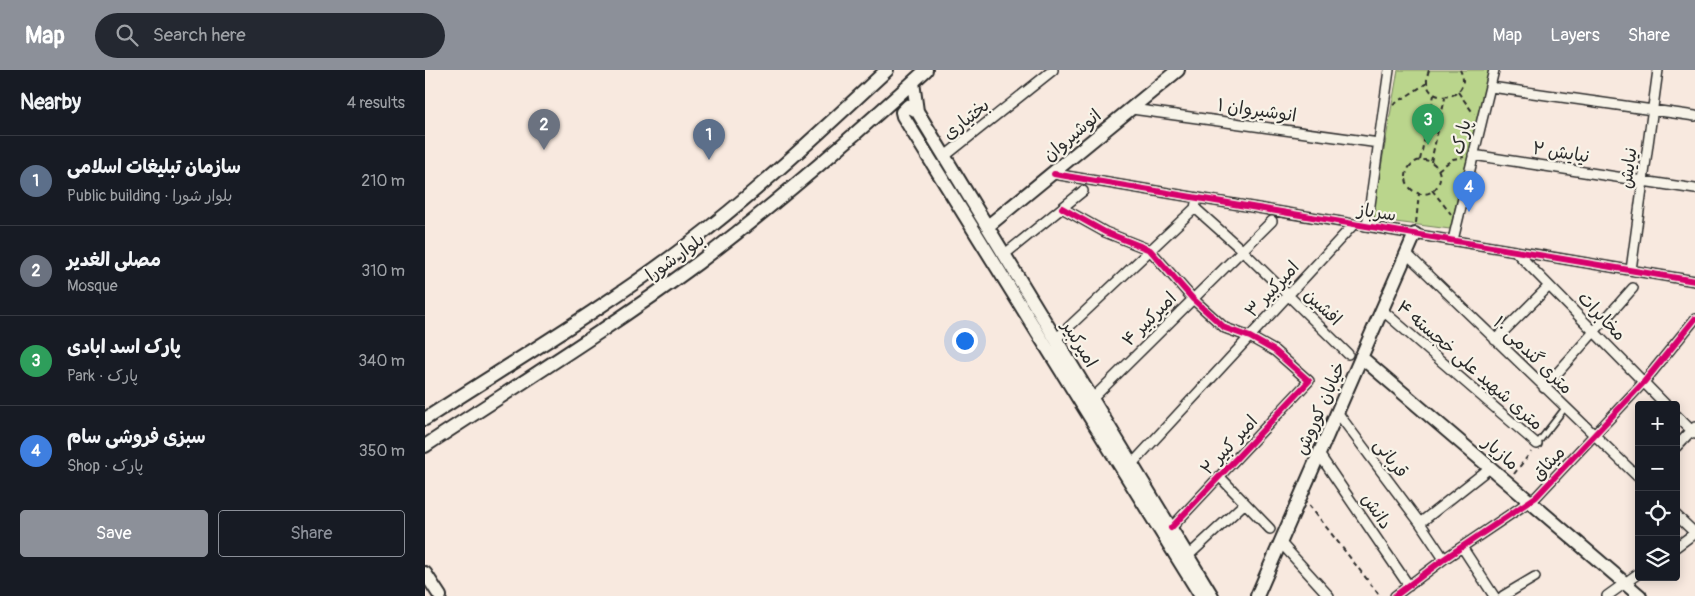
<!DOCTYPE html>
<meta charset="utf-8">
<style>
:root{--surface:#171b24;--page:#242831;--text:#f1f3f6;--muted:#9ea1a6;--line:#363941;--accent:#8c9099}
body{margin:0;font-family:Pangolin,"Playpen Sans Arabic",sans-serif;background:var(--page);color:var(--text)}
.controls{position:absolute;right:15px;bottom:15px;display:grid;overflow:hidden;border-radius:5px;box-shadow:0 2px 12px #0003}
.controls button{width:45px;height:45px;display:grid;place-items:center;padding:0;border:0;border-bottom:1px solid var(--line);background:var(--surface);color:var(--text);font:25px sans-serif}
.you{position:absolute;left:539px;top:270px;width:18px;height:18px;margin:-12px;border:4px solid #fff;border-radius:50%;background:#1a73e8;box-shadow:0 0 0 8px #1a73e833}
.badge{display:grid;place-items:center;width:32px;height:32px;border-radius:50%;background:var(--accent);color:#fff;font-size:16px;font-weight:700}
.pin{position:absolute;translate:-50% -41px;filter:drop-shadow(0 1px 2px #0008)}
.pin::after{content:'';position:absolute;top:26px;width:18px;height:15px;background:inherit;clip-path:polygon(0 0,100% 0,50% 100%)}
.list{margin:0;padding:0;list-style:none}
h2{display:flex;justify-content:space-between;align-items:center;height:65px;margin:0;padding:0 20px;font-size:21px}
h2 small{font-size:16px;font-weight:400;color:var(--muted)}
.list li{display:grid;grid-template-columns:32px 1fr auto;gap:15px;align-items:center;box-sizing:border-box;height:90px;padding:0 20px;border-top:1px solid var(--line)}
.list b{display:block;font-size:19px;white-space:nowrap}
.list p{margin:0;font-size:16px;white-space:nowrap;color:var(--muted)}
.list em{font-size:16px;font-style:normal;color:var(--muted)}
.actions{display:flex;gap:10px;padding:15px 20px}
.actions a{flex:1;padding:11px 0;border:1px solid var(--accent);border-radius:5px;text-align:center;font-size:18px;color:var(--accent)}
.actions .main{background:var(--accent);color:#fff}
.icon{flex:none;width:28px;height:28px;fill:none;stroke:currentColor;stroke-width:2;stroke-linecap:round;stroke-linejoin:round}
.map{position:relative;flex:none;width:1270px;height:526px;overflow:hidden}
header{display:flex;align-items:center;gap:30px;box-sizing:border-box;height:70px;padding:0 25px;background:var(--accent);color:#fff}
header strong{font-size:24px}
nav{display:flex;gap:28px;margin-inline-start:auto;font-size:18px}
.search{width:350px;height:45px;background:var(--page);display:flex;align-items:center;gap:12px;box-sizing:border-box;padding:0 18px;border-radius:28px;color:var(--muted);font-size:19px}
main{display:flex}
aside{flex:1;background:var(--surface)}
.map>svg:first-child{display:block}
.green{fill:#bad58c;stroke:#72805c}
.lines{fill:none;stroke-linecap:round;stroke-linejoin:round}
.lane-casing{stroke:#2b2b2b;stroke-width:8}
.street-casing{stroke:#2b2b2b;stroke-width:12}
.secondary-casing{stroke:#2b2b2b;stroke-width:16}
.path{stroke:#2b2b2b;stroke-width:2;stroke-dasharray:5 4;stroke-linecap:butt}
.lane{stroke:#f7f3e8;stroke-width:4.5}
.street{stroke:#f7f3e8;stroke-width:9}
.secondary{stroke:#f7f3e8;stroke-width:12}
.cycleway-casing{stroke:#f7f3e8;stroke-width:9}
.cycleway{stroke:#d6006c;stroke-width:6}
.labels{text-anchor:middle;stroke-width:4.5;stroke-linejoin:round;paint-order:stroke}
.street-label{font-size:18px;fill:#2b2b2b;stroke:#f7f3e8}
</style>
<header>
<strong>Map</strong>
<div class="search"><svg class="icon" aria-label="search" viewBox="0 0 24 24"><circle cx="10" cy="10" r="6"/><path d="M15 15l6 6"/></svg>Search here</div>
<nav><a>Map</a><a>Layers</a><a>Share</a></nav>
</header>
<main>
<aside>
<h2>Nearby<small>4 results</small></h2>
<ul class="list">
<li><span class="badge" style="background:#5c6f8a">1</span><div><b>سازمان تبلیغات اسلامی</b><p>Public building · بلوار شورا</p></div><em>210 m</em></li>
<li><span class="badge" style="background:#6b7280">2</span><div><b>مصلی الغدیر</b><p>Mosque</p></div><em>310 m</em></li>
<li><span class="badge" style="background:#2e9e5b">3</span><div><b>پارک اسد ابادی</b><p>Park · پارک</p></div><em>340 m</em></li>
<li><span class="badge" style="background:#3f7fe0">4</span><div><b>سبزی فروشی سام</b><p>Shop · پارک</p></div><em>350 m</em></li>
</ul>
<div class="actions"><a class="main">Save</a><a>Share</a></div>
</aside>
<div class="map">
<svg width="1270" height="526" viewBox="0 0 1270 526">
<rect width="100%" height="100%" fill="#f8e9df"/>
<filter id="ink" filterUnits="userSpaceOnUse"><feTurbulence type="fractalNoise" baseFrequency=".02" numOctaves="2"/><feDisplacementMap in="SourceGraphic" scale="10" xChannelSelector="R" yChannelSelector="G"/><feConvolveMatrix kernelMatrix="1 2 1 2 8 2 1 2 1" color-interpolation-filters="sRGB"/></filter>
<g filter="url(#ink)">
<path class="green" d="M973,0H1064L1025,159L947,149Z"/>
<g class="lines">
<g class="lane-casing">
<path id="lane" d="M1112,374L1140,338"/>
</g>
<g class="street-casing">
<path id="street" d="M1066,17L1270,46
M707,39L954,73
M1048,85L1270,119
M520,86L628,0
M629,104L1270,211
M772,128L770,138L817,180L923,284
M637,138L680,162L725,180L768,229L800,258L825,267L850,281L884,311L746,458
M942,156L964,0
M1028,170L1069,0
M1090,181L1241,335
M981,183L1214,408
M580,184L658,121
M1206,200L1233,0
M957,240L1112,374
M631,269L770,138
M1070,270L1124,216
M1119,318L1208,218
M667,329L847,151
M912,342L995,453L1066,397
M1251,345L1270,364
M1251,377L1270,357
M894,384L984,516
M707,394L929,154
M795,407L845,459
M1251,445L1270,463
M995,453L1019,489
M855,472L904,526
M1037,477L1069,526
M1251,477L1270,463
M763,486L820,433
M970,526L1019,489L1111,427L1219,312L1270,249
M1078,526L1110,507
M1182,526L1214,503"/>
</g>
<g class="secondary-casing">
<path id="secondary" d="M488,12L492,41L787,526
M492,41L483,36L477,42L478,46L776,526
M563,156L753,0
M936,287L1215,526
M0,349C88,292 179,238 262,175C333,121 397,60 462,0
M0,376C91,316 185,258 273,193C352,133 428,67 501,0
M0,503L15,526
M832,526L990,164"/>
</g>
<path class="path" d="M1004,0C990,39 1052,32 1035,0
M1033,22L1049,44
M968,35L1002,13
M995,90L1009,25
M981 107a17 17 0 1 1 34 0a17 17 0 1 1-34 0Z
M1006,92L1020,28
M1013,100L1028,89L1039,87
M1007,120L1026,144
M991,153L994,123
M1089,404L1106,382
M884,435L955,526"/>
<use href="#lane" class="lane"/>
<use href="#street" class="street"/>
<use href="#secondary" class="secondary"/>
<g class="cycleway-casing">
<path id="cycleway" d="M629,104L1270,211
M637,138L680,162L725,180L768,229L800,258L825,267L850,281L884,311L746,458
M970,526L1019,489L1111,427L1219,312L1270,249"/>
</g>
<use href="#cycleway" class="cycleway"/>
</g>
</g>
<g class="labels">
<g class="street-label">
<text transform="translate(832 40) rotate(8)" y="6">انوشیروان ۱</text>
<text transform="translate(541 49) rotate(-38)" y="6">بختیاری</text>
<text transform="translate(647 65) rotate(-40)" y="6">انوشیروان</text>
<text transform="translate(1036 67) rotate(-76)" y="6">پارک</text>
<text transform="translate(1136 82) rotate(9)" y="6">نیایش ۲</text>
<text transform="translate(1203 98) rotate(-82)" y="6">نیایش</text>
<text transform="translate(952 142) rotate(9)" y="6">سرباز</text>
<text transform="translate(250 187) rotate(-36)" y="6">بلوار شورا</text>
<text transform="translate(847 219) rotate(-47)" y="6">امیرکبیر ۳</text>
<text transform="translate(898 237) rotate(44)" y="6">افشین</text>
<text transform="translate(1177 246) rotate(46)" y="6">مخابرات</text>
<text transform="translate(724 249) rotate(-45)" y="6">امیرکبیر ۴</text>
<text transform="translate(655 274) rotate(59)" y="6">امیرکبیر</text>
<text transform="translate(1108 285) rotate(44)" y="6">۱۰ متری گندمی</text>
<text transform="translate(1045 295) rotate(41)" y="6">۴ متری شهید علی خجسته</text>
<text transform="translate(895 338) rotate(-66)" y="6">خیابان کوروش</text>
<text transform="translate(804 375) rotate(-47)" y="6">امیر کبیر ۲</text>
<text transform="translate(1076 383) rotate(41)" y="6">مازیار</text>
<text transform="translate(966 388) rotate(53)" y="6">قربانی</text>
<text transform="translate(1123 393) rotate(-47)" y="6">میثاق</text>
<text transform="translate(952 441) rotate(56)" y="6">دانش</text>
</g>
</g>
</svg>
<div class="controls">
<button>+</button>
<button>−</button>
<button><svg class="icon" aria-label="locate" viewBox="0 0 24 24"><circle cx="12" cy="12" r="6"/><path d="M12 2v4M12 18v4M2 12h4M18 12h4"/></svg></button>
<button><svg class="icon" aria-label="layers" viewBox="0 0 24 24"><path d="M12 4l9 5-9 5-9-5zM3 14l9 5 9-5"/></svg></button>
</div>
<div class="you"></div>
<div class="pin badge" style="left:284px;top:90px;background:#5c6f8a">1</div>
<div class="pin badge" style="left:119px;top:80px;background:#6b7280">2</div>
<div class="pin badge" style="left:1003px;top:75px;background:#2e9e5b">3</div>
<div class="pin badge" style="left:1044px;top:142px;background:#3f7fe0">4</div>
</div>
</main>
